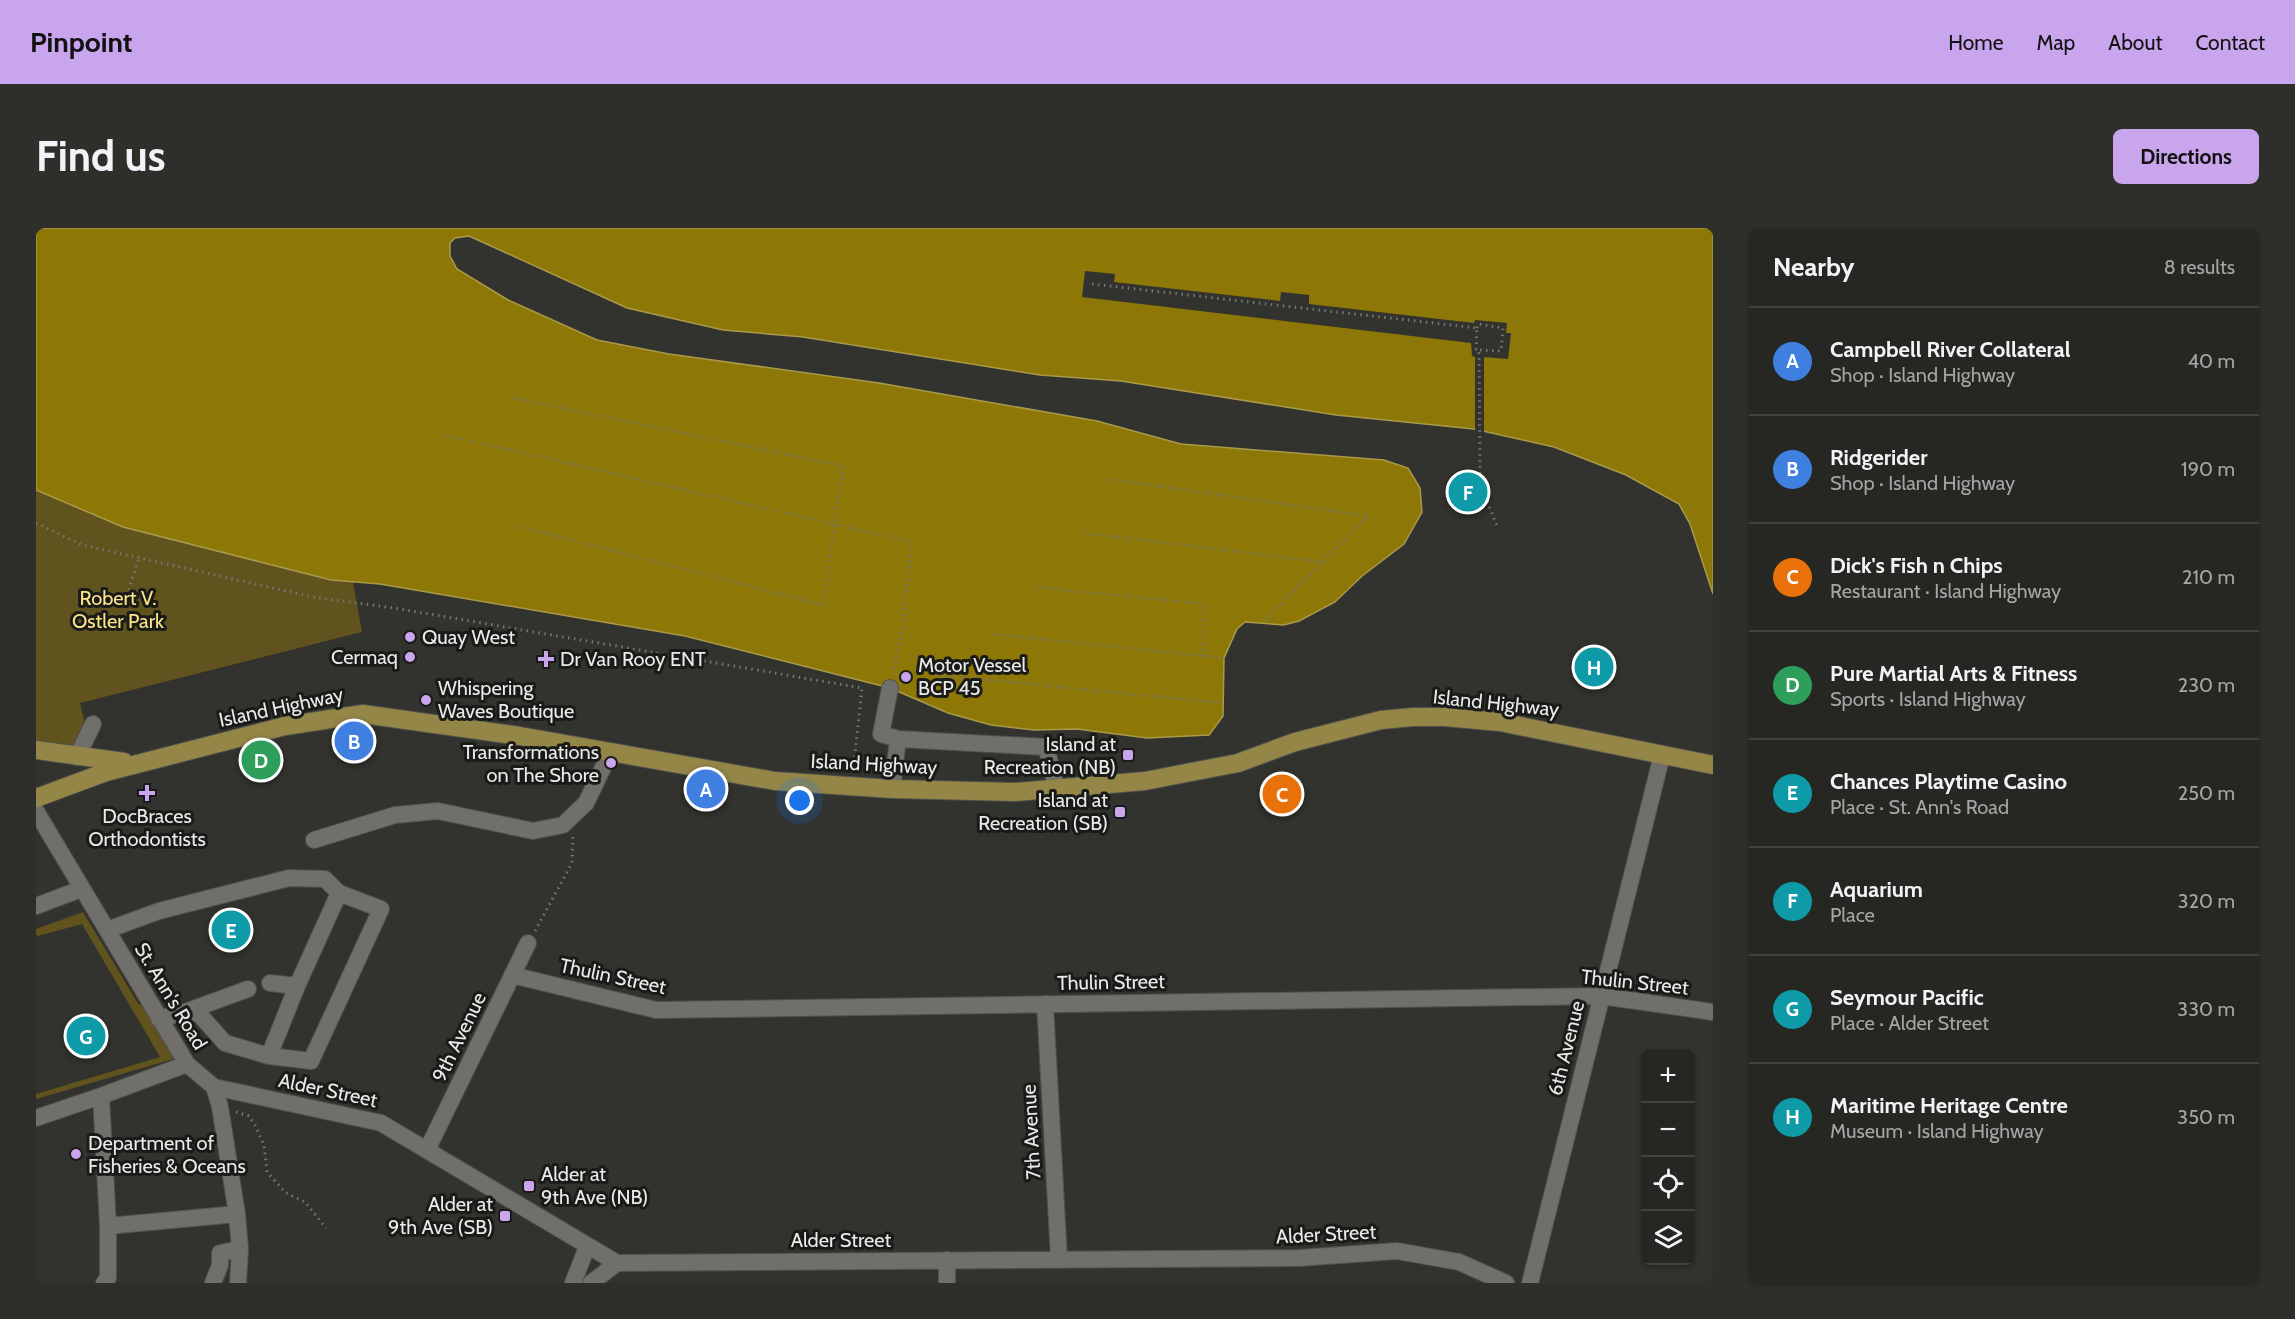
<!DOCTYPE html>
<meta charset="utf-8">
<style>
:root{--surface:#262622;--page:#2e2e2a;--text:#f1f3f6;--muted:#a4a5a5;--line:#424340;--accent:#c9a5ee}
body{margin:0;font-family:Cabin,sans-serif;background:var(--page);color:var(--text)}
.controls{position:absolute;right:18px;bottom:18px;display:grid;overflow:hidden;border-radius:9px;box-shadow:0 2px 4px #0004}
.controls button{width:54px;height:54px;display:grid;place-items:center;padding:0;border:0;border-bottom:2px solid var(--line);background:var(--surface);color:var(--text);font:30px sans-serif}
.you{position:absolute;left:764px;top:573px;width:21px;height:21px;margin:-15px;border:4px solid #fff;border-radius:50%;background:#1a73e8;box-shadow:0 0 0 9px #1a73e833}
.badge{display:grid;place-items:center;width:39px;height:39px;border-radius:50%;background:var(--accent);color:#fff;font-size:20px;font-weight:700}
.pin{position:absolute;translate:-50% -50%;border:3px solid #fff;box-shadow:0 2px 6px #0006}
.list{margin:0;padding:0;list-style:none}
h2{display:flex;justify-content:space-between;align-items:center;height:78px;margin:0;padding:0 24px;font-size:26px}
h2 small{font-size:20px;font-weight:400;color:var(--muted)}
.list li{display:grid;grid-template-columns:39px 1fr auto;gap:18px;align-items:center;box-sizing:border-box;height:108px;padding:0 24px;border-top:2px solid var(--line)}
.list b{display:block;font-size:22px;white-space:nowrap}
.list p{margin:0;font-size:20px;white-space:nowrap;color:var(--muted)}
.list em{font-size:20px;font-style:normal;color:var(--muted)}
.icon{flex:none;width:33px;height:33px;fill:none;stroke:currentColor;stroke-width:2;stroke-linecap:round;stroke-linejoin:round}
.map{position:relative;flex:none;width:1677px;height:1055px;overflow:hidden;border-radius:9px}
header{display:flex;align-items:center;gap:36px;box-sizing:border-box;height:84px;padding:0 30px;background:var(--accent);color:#111}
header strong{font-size:28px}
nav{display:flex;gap:33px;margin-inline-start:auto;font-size:21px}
.intro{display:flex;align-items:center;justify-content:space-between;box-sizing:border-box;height:144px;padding:0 36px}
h1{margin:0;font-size:42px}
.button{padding:15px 27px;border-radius:9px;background:var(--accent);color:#111;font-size:21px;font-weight:700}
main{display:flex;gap:36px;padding:0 36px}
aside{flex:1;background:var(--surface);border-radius:9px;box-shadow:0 2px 4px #0004}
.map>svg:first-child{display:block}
.green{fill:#60531d}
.water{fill:#8d7707;stroke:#a99a4a;stroke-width:1.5}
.pier{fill:#32322e}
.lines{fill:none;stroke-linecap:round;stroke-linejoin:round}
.minor-casing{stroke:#50504d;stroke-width:18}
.major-casing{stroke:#50504d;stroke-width:20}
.path{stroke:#777774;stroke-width:3;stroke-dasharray:1.5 4.5;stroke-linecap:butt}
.minor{stroke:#706f6b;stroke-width:16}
.major{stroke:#948646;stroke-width:18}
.poi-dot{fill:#c9a5ee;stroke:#1a1a18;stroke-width:2}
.labels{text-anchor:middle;stroke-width:6;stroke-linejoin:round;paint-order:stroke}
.park-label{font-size:20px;fill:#fbe587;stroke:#1a1a18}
.poi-label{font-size:20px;fill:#eaeae8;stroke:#1a1a18;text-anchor:start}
.street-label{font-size:20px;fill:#eaeae8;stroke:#1a1a18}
</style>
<header>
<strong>Pinpoint</strong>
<nav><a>Home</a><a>Map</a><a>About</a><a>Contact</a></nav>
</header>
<div class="intro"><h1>Find us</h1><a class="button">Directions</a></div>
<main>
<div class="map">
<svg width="1677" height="1055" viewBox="0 0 1677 1055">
<rect width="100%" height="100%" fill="#32322e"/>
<path class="green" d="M0,262L87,299L295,352L317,354L326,404L44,475L56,525L0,513Z
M47,684L103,777L108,774L141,830L0,871V866L124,829L46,696L2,708L0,707V701Z"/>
<path class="water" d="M0,0H1677V366L1654,296L1643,276L1590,247L1518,219L1438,201L1300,187L1085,153L1004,147L767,109L687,102L591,80L433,8L419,10L414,15V28L421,41L472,72L561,112L633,126L843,155L1061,193L1145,216L1348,232L1372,240L1384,260L1386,284L1368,316L1326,348L1299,374L1263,393L1248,397L1209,394L1201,401L1188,430L1187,488L1173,507L1111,510L1041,501L998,502L955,497L912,485L854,460L649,408L344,356L295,352L87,299L0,262Z"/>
<path class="pier" d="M1049,43L1079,46L1078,54L1244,73L1245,64L1273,67V76L1438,95L1439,92L1471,95L1470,105H1475L1472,131L1448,129V206L1439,204V129L1436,128L1435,115L1046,69Z"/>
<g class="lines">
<g class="minor-casing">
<path id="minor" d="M854,460L845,506L862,511
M41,529L57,496
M856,561L862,511L1010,519L1021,561
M0,583L151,836L178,859L184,879L201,986L204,1021L202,1055
M278,612L359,587L402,583L497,603L527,597L550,575L575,523
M303,665L345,681L275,833L233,828L261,758Z
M0,678L45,661
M71,702L123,683L253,650L289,651L303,665
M476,747L620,782L1565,768L1677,784
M234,755L261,758
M1009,776L1023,1031
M149,784L212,761
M123,791L149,784L163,786L189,815L233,828
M178,859L345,895L581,1035L1263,1030L1361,1023L1423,1034L1470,1055
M65,868L72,998L201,986
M0,890L65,868L151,836
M391,922L492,715
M911,1032V1055
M68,1055L72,1050V998
M177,1055L184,1037V1025L204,1021
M537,1055L551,1019
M555,1055L581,1035
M1494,1055L1626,527"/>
</g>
<g class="major-casing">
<path id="major" d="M0,522L88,534
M0,570L70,544L249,498L327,486L484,508L739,553L856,561L979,564L1109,553L1202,535L1259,514L1345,492L1377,489H1409L1464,494L1677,537"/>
</g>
<path class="path" d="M1056,56L1441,100L1440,121L1443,122L1444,247L1450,271L1462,300
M1441,100L1442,96L1467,100L1465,123L1443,122
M478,170L807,238L787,377L485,299
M409,207L876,314L867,396L857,446
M1073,251L1332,288L1226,395
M0,295L46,317L277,369L358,380L826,460L817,544
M1047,305L1286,334
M999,359L1169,376L1167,428
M87,379L103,330
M956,406L1188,430
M901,447L1187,475
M499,703L536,635L537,608
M200,884L213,888L219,897L228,917L231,944L250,965L269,974L290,1000"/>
<use href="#minor" class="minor"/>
<use href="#major" class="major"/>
</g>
<g class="poi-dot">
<circle cx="374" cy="409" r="6"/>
<circle cx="374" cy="429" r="6"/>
<path d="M507 422h6v6h6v6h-6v6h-6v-6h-6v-6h6z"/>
<circle cx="870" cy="449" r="6"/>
<circle cx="390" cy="472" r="6"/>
<rect x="1086" y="521" width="12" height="12" rx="3"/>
<circle cx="575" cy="535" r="6"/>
<path d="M108 556h6v6h6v6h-6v6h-6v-6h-6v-6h6z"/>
<rect x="1078" y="578" width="12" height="12" rx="3"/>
<circle cx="40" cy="926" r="6"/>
<rect x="487" y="952" width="12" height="12" rx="3"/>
<rect x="463" y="982" width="12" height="12" rx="3"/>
</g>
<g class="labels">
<g class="park-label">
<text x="82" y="377">Robert V.<tspan x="82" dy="23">Ostler Park</tspan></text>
</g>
<g class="poi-label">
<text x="386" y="416">Quay West</text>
<text x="362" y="436" text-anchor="end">Cermaq</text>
<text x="524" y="438">Dr Van Rooy ENT</text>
<text x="882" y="444">Motor Vessel<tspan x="882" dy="23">BCP 45</tspan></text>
<text x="402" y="467">Whispering<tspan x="402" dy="23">Waves Boutique</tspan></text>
<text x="1080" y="523" text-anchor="end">Island at<tspan x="1080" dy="23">Recreation (NB)</tspan></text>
<text x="563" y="531" text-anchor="end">Transformations<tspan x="563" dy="23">on The Shore</tspan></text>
<text x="1072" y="579" text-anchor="end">Island at<tspan x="1072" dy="23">Recreation (SB)</tspan></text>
<text x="111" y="595" text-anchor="middle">DocBraces<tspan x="111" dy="23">Orthodontists</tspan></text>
<text x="52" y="922">Department of<tspan x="52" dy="23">Fisheries &amp; Oceans</tspan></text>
<text x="505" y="953">Alder at<tspan x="505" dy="23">9th Ave (NB)</tspan></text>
<text x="457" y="983" text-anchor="end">Alder at<tspan x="457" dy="23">9th Ave (SB)</tspan></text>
</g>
<g class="street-label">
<text transform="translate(1460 475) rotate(6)" y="7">Island Highway</text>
<text transform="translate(245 479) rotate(-12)" y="7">Island Highway</text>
<text transform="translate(838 536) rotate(3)" y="7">Island Highway</text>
<text transform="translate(577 748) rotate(12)" y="7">Thulin Street</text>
<text transform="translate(1075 754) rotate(-1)" y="7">Thulin Street</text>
<text transform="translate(1599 754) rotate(6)" y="7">Thulin Street</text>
<text transform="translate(135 768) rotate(59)" y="7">St. Ann's Road</text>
<text transform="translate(423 809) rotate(-64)" y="7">9th Avenue</text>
<text transform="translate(1530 820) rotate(-76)" y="7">6th Avenue</text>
<text transform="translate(292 862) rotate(12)" y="7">Alder Street</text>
<text transform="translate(995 904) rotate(-93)" y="7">7th Avenue</text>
<text transform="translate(1290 1006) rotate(-3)" y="7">Alder Street</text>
<text x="805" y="1019">Alder Street</text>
</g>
</g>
</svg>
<div class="controls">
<button>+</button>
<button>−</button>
<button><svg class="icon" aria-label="locate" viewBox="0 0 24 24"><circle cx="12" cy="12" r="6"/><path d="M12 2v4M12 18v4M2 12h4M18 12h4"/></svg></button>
<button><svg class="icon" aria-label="layers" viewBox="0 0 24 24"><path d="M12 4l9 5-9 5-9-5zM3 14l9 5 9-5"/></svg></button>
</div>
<div class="you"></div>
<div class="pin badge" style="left:670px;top:561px;background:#3f7fe0">A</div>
<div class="pin badge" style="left:318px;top:513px;background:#3f7fe0">B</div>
<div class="pin badge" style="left:1246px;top:566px;background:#e8710a">C</div>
<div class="pin badge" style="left:225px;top:532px;background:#2e9e5b">D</div>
<div class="pin badge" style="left:195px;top:702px;background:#0f9aa8">E</div>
<div class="pin badge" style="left:1432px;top:264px;background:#0f9aa8">F</div>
<div class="pin badge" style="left:50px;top:808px;background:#0f9aa8">G</div>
<div class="pin badge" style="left:1558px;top:439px;background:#0f9aa8">H</div>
</div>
<aside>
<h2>Nearby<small>8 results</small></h2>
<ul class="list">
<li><span class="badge" style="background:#3f7fe0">A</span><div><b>Campbell River Collateral</b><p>Shop · Island Highway</p></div><em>40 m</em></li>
<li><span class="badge" style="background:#3f7fe0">B</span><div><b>Ridgerider</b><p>Shop · Island Highway</p></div><em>190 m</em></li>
<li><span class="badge" style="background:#e8710a">C</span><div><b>Dick's Fish n Chips</b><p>Restaurant · Island Highway</p></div><em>210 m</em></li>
<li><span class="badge" style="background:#2e9e5b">D</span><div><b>Pure Martial Arts &amp; Fitness</b><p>Sports · Island Highway</p></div><em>230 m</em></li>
<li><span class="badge" style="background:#0f9aa8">E</span><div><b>Chances Playtime Casino</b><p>Place · St. Ann's Road</p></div><em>250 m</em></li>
<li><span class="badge" style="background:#0f9aa8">F</span><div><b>Aquarium</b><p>Place</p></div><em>320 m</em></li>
<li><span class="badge" style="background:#0f9aa8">G</span><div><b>Seymour Pacific</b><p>Place · Alder Street</p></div><em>330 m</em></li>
<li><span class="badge" style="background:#0f9aa8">H</span><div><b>Maritime Heritage Centre</b><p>Museum · Island Highway</p></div><em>350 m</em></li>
</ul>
</aside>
</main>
